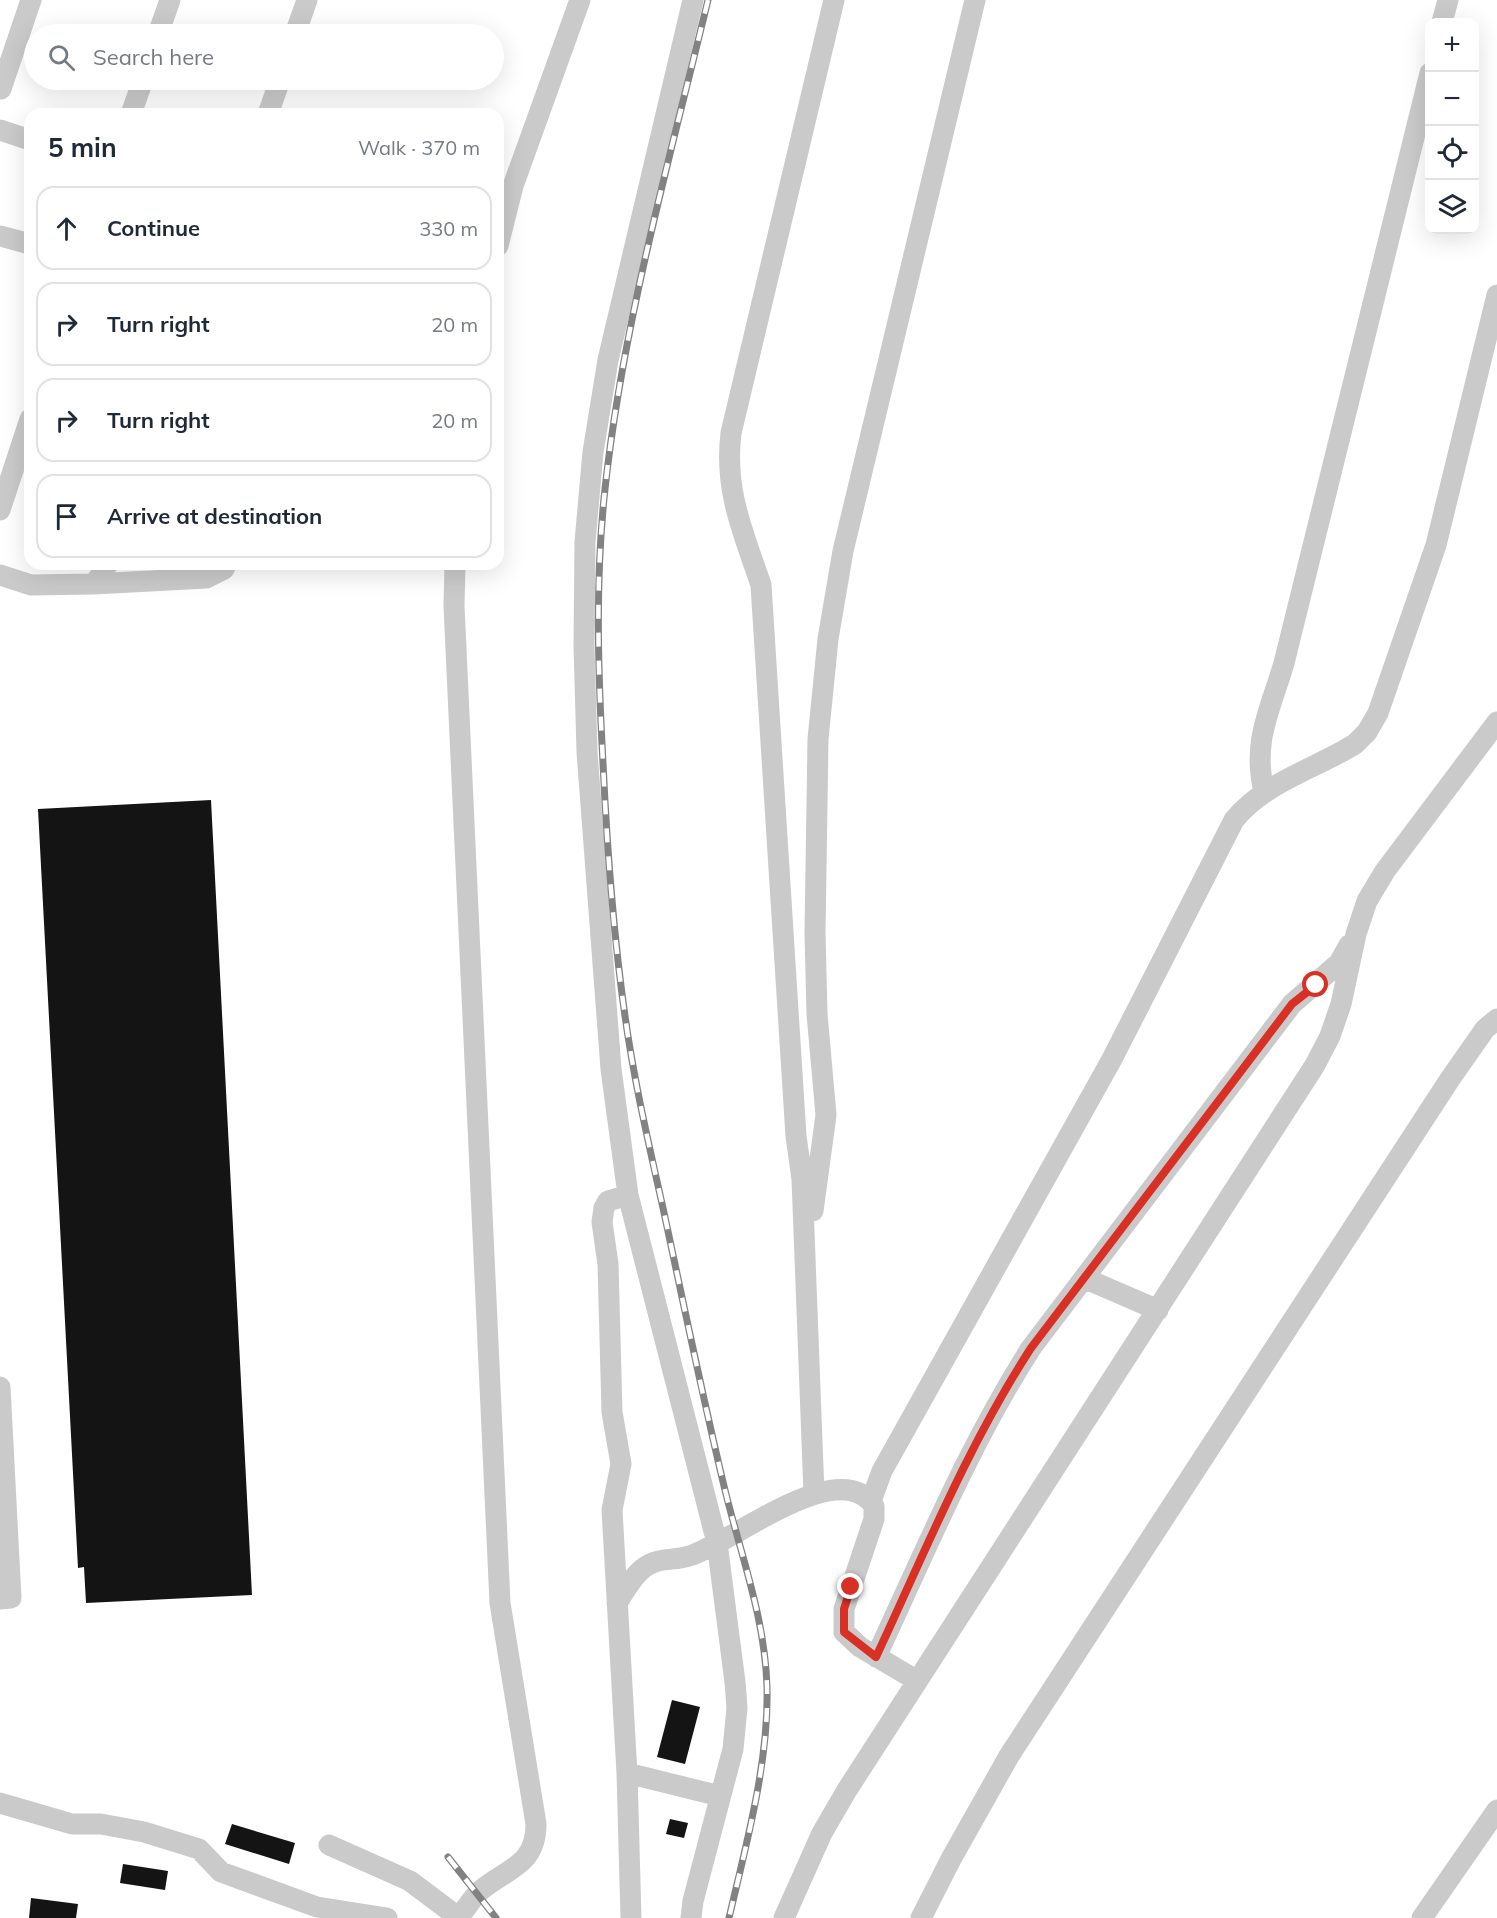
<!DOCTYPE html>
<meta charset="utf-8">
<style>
:root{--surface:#fff;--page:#f2f2f3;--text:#1f2937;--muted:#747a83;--line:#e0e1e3}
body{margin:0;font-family:Mulish,sans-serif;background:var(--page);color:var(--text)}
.controls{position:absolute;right:18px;top:18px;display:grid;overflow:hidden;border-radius:12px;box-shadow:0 6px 24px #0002}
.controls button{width:54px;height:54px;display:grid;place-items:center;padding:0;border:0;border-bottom:2px solid var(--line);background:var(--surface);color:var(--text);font:30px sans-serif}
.stop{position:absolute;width:18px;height:18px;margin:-14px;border:4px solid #d93025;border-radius:50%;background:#fff}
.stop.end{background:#d93025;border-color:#fff;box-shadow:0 2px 6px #0008}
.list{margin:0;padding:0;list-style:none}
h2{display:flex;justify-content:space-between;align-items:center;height:78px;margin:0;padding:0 24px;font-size:26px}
h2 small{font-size:20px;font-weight:400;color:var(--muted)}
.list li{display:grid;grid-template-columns:39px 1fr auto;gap:18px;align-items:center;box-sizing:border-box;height:84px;margin:0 12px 12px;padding:0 12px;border:2px solid var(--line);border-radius:18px}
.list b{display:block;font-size:22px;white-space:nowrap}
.list em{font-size:20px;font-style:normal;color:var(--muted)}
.icon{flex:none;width:33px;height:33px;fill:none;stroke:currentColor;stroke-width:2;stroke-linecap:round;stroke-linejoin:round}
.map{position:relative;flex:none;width:1497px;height:1918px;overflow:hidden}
.search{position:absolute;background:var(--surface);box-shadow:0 6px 24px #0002;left:24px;top:24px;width:480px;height:66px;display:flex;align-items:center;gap:15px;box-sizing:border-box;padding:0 21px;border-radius:33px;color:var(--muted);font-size:22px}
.panel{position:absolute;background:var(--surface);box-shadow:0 6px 24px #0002;left:24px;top:108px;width:480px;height:462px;border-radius:18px}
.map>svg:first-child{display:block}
.building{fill:#141414}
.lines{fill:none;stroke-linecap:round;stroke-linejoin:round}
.minor{stroke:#cacaca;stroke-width:21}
.rail-casing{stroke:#828282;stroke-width:7}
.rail{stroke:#fff;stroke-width:4.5;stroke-dasharray:14;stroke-linecap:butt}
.route{stroke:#d93025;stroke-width:8}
</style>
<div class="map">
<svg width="1497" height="1918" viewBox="0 0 1497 1918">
<rect width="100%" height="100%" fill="#fff"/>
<path class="building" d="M211,800L252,1595L86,1603L84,1567L78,1568L38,809Z
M672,1700L700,1707L685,1764L657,1757Z
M670,1819L688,1823L684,1838L666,1834Z
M232,1824L295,1843L289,1864L225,1844Z
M123,1864L168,1871L165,1890L120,1883Z
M31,1898L78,1904L76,1918H29Z"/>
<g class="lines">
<path class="minor" d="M1442,22L1448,0
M158,34L170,0
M295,34L307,0
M1,89L31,0
M131,114L143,80
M268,114L280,80
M0,130L30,140
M0,236L30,244
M498,246L513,186L580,0
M0,510L30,419
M455,564L454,606L500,1603L536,1824C536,1866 507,1868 480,1891C472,1898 466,1909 459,1917
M0,575L31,585L94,584L206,578L224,569L226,564
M94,584L108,564
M1264,792C1252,741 1270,711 1284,663L1430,73
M628,1195L608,1201L604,1208L602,1222L608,1264L612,1412L621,1464L612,1510L627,1773L631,1918
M813,1211L826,1115L817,1014L815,933L818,739L828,639L843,551L975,0
M1084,1278L1158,1310
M0,1387L11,1598L0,1599
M814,1494L802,1179L796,1136L761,585C743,532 724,490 731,433L834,0
M871,1501L882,1471L1112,1059L1234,820C1265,782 1315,769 1355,744L1367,732L1378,713L1436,545L1497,295
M617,1603C625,1591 633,1575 645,1567C659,1557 674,1561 689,1556C731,1544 839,1453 874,1506V1519L844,1609V1632L860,1647L916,1680
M876,1657C925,1552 969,1445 1031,1348L1292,1004L1339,963L1349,945
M627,1773L720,1796
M0,1803L72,1824H101L144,1832L199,1849L221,1872L317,1907L387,1918
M329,1845L410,1881L459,1918
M691,1918L693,1901L733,1749L737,1708L735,1682L717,1543L628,1195L611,1069L587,752L584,645L585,542L593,452L608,360L693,0
M784,1918L822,1833L847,1790L1315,1065L1330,1036L1341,1004L1356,934L1367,901L1385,871L1497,722
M921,1918L951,1859L1009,1756L1450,1079L1485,1029L1497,1019
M1422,1918L1497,1810"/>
<g class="rail-casing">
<path id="rail" d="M708,0C669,162 623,323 605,489C595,580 598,671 603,763C607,847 613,932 625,1016C634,1081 649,1145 663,1208C683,1301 702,1394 724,1486C740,1553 765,1617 767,1687C769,1762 746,1845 729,1918
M448,1857L496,1918"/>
</g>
<use href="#rail" class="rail"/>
</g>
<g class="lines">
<path class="route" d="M851,1587L844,1609V1632L876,1657C925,1552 968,1445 1031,1348L1292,1004L1316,985"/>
</g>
</svg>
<div class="controls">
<button>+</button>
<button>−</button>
<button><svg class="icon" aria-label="locate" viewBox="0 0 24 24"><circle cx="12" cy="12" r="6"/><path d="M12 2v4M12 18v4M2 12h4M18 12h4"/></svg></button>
<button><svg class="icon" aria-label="layers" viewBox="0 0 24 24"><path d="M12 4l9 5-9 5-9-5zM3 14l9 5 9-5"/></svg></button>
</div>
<div class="stop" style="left:1316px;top:985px"></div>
<div class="stop end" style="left:851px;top:1587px"></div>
<div class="search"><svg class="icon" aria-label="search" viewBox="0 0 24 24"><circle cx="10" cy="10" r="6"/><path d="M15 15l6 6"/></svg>Search here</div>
<section class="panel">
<h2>5 min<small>Walk · 370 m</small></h2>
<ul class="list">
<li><svg class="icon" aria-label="ahead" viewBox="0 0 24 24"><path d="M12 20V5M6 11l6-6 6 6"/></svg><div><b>Continue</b></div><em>330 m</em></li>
<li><svg class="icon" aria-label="right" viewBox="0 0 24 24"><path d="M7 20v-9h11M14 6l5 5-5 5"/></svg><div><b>Turn right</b></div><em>20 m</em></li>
<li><svg class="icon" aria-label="right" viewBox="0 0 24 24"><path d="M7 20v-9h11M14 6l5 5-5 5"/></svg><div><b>Turn right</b></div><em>20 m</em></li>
<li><svg class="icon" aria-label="arrive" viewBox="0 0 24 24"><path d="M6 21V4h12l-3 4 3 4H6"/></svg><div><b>Arrive at destination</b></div></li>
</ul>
</section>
</div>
